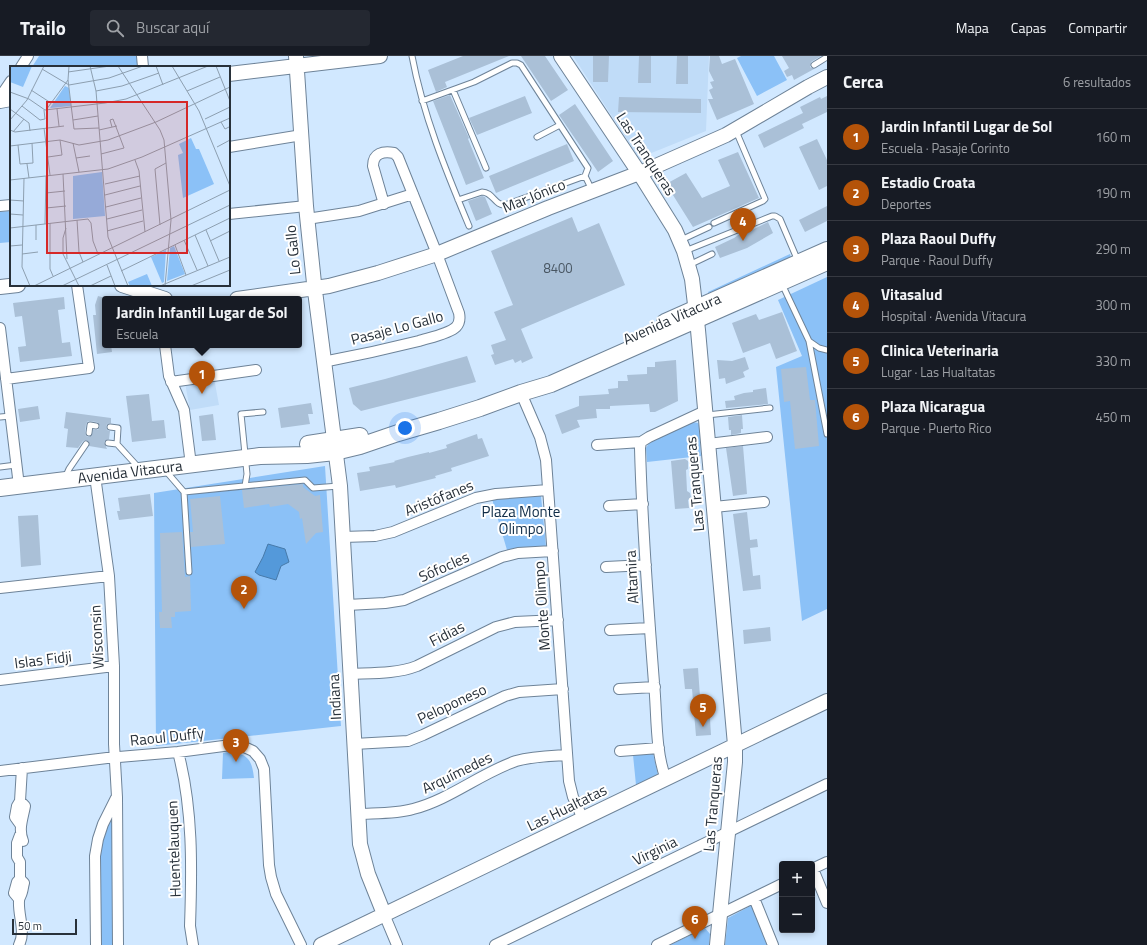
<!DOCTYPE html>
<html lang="es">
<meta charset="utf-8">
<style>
:root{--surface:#171b24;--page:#242831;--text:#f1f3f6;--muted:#9ea1a6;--line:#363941;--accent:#b45309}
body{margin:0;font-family:"Titillium Web",sans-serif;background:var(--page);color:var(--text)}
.controls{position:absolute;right:12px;bottom:12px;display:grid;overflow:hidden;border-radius:4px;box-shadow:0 2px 6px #0003}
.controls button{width:36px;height:36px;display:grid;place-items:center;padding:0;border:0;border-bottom:1px solid var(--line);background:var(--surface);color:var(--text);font:20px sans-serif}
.scale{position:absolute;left:12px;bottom:10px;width:65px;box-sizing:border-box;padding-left:4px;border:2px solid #28313a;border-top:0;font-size:11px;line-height:14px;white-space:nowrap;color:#28313a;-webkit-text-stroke:3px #fff;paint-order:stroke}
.you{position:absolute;left:405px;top:372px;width:14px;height:14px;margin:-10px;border:3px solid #fff;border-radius:50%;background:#1a73e8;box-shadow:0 0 0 6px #1a73e833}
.badge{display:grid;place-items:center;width:26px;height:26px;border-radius:50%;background:var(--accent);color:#fff;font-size:13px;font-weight:700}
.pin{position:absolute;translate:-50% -33px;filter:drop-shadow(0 1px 2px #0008)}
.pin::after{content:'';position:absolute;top:21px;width:14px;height:12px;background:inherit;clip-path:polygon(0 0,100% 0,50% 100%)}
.popup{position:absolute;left:102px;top:240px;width:200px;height:52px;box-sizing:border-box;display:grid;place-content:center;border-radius:4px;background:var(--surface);filter:drop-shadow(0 1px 3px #0005);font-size:13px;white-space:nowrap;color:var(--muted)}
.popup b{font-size:15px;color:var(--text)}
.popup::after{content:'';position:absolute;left:50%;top:100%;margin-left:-8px;border:8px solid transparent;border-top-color:var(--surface)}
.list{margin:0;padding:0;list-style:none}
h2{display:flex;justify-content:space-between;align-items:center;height:52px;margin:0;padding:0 16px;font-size:17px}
h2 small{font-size:13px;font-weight:400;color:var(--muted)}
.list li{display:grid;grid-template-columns:26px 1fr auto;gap:12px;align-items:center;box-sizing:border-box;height:56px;padding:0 16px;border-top:1px solid var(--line)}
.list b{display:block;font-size:15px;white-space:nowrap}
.list p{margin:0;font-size:13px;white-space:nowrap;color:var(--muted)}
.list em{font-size:13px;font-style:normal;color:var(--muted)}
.icon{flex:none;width:22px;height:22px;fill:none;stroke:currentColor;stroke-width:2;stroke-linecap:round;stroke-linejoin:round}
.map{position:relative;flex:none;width:827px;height:889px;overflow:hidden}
header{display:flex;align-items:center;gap:24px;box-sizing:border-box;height:56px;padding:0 20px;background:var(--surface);border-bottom:1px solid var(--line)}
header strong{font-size:19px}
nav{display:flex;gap:22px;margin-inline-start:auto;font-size:14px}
.search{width:280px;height:36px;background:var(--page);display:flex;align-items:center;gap:10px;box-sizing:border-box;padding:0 14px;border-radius:4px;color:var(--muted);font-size:15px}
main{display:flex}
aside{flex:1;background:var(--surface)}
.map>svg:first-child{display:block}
.built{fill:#c0dcf8}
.green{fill:#8bc1f7}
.water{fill:#5499da;stroke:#477aaa}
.building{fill:#aac0d7;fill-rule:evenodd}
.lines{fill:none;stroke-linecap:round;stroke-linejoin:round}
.lane-casing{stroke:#6e8398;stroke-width:7}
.street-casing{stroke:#6e8398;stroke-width:12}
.secondary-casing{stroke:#6e8398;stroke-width:16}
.primary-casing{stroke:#6e8398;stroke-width:18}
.lane{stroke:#fff;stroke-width:5}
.street{stroke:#fff;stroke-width:10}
.secondary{stroke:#fff;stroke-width:14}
.primary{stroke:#fff;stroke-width:16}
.labels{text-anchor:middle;stroke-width:4;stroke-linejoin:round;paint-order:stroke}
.number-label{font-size:13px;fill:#485561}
.street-label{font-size:15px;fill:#28313a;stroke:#fff}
.park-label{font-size:15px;fill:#0f2c47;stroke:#fff}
.inset-road{fill:none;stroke:#8d9fb0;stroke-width:1}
.view{fill:#d62828;fill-opacity:0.15;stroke:#d62828;stroke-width:2}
.inset-edge{fill:none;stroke:#28313a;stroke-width:2}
</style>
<header>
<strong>Trailo</strong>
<div class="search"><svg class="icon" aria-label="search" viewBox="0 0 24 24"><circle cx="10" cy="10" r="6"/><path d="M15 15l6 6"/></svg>Buscar aquí</div>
<nav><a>Mapa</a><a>Capas</a><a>Compartir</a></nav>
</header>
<main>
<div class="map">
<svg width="827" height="889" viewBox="0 0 827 889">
<rect width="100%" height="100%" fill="#d1e8ff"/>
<path class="built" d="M573,0H709L706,75L639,102Z
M214,322L219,349L190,354L185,327Z"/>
<path class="green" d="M39,0H138L139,11H32Z
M741,0H774L787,24L757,40L737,2Z
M11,155V186L0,187V156Z
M790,198L791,202L709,239L708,236Z
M827,221V553L802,565L776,311L802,300L778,244Z
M693,366L698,367L699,369L701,400L647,406L646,392L649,387Z
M325,410L341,670L156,690L154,437Z
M541,440L546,490L507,494L492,443Z
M228,696C248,697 252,704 254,722L222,723L223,697Z
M653,697L658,719L636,729L633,699Z
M114,760V889H100L99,802L106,773Z
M752,849L770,889H725L728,862Z
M705,872L710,878L709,889H670Z"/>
<path class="water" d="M268,488L285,493L289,506L281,510L276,524L259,519L255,516L263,501Z"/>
<path class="building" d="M463,0H509L445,26L447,31L436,36L428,14Z
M521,0H545L568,34L551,45Z
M593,0H609L608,26H593Z
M639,0H651V27H638Z
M677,0H688V28H676Z
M710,0H719L722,8L735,3L754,48L717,64L708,43H713L709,34L713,32L710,26L714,25L709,15Z
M782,0H821L811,6L810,11L814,13L794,24L792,19L787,21L784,15L789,12Z
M450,39L469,82L468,83L484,122L466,129L433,45Z
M525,40L532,57L477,79L469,62Z
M827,40V56L802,68L804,72L764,92L758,79L803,57L800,51L820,41L821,43Z
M619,41L701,43V57L618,56Z
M575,48L613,105L598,116L559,59Z
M817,83L827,104V130L819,134L799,91Z
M567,88L574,105L496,137L489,120Z
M738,96L759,142L693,171L666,128L686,117L702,142L730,130L718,104Z
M482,140L485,141L492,158L476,165L468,145Z
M827,150V165L805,176L799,164Z
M572,161L578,176L599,167L625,229L521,273L533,302L522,307L521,304L515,307L513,303L495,309L491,299L494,298L491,289L506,284L494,256L513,249L491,195Z
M768,166L773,177L747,192L720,202L715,191L734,182L741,177L750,175Z
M98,240L105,242V289H111L112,296L97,298L93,259H96L95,249Z
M64,241L65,253L58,254L62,287L70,286L72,300L20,306L18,291L26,290L22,260L15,261L13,247Z
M782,256L797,295L776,303L770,287L743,297L732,267L756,258L759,264Z
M467,300L476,326L361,355L353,348L349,332L385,323Z
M745,301L749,313L743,316L745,321L726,328L725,322L719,323L717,304L732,305Z
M676,304L678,345L655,356H650L649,348L610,350V353H596L597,362L577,364L580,371L562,378L555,359L579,350V340L609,338L608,333L618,332V325H628L627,319L647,318V311H655V306Z
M806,311L810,344H815L819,390L795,393L790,345L784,346L781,313Z
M766,332L768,348L726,352L725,345L735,344L734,340L744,337L753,336V334Z
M149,338L152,365L164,364L166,382L132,386L126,340Z
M311,347L313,358H308L310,368L281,372L278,352Z
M38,350L40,363L20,366L18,353Z
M66,356L111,362V367L107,368L106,371L107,374L110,375L109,383L106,384L104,386L107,393L89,390V386L86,384L83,385L78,392L66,391L68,373L64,372ZM88,365L97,366L100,370L98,374H93L92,379L89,381L86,380L85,377L86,368Z
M213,358L216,384L202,385L199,360Z
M742,359L743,373H741V377L731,379V374H729L728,361Z
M477,378L478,383L482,382L489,400L451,412L452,415L435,420L436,422L396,432L395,429L360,435L357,417L370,415L369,411L395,406L394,405L408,401L429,396V397L447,392L446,389Z
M743,390L747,438L733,440L726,392Z
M685,403L688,405V413L686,414L687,435L690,437L691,441L688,444L689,452L675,453L671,405Z
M303,428V431L315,440L320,439L323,476L316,477L306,488L302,462L300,463L299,456L288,448L270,451L269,448L244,452L242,434Z
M150,438L153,460L119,464L117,455H120L118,442Z
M220,440L225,488L191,491L190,476H193L190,443Z
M747,456L750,484L757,483L758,491L750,492L753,520L760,519L761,533L743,535L733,458Z
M38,459L41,509L21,511L18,460Z
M182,476L185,521L190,520L191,555L175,556V561H171L172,572H160L159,556H162L160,477Z
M770,571L771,585L744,588L743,574Z
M698,612L700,641H705L706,662H710L711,679L696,680L692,633H685L683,613Z"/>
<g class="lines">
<g class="lane-casing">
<path id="lane" d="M412,0C423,59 446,115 469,170
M814,9L827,1
M453,34L486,112
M422,45L474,26L512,7H517L521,9L588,112L585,120L505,149C495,150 493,136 482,136L458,144
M537,81L560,69
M585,120L592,134
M714,167L763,145L765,143L736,75
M681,184L709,171
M685,195L772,160H775L780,163L798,205
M689,209L712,198
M782,228L809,285L819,292L827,294
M809,285L827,378
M707,359L770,352
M0,361L11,360
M110,371L118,372L117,388
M89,377L90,369L96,370
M108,387L117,388L139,412
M0,411L16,409
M165,414L184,436L189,516
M65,422L69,413L86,388
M245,430L247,418L241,358L263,356
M184,436L305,424L313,432L339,430"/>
</g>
<g class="street-casing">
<path id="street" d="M142,0L143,11
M21,11L28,0
M0,41L11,25
M229,91L302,79
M0,150L11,149
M229,158L306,150
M307,163L359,155L413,138
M0,272L19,430
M165,289L169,320L184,354L191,409
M323,306C355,300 387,293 419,285C428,282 449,278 456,271C460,267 460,262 459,257L437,198L398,101L394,97C383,95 373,97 373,110L384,148
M6,323L89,312L77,229
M171,326L256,314
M521,337L540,381L546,404L569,725L573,741L583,763
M708,388L767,381
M597,389L641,386
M95,420L109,520L114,610V688L117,741L118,889
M609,450L643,448
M714,451L764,446
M343,481L375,480L393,476L476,442L496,438L548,434
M606,511L646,509
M0,532L109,520
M347,549L385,547L404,544L502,501L518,497L553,495
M610,574L650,572
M350,618C373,617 396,618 417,610L496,571L515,566L558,564
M0,624L114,610
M619,633L655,631
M354,688L408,685L423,679L505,640L519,636L563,633
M620,695L659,692
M178,696C193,752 192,812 190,870L193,889
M0,715L107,702L178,696L231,689L242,690L253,695L260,703L264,713L269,809L271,821L276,838L301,889
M666,723C655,696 657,656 654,627C648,549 642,470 640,392L641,386L649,381L705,355
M20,745L25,750C23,762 18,773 23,785
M358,758C376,757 396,758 413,753C449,744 481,717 516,705C533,700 550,700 567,699
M20,768L15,761L17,750L20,745L22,712
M812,813L827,806
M813,813L827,847
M754,842L773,889
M19,843L14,837L17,826L20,823
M384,858L397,889
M19,889C26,875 18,860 19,845C19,842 21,840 22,836C23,833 23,830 24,827L20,823V806L17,801V787L20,779
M96,889L95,800L98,783L103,768L116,742
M495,889L827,728
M657,889L782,828"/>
</g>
<g class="secondary-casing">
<path id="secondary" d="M296,0L306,150L314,227L340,430L360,788L368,818L384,858
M561,0L640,118L675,174L684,195L692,223L698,274L735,689V706L717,889
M229,18L380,0
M0,45L11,43
M122,229L165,243
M0,231L18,229
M237,243L329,230L378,217L437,198L548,152L647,114L726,79L808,31L827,21
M321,889L827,645"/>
</g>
<g class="primary-casing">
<path id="primary" d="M665,266L827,194
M308,388L360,380
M0,432L260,400L307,399L335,396L360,390L398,377L439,365L480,352L521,337L551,328L827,206"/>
</g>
<use href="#lane" class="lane"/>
<use href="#street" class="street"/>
<use href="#secondary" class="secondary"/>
<use href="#primary" class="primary"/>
</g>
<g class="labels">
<g class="number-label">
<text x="558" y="217">8400</text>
</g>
<g class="street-label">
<text transform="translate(646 98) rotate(57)" y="5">Las Tranqueras</text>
<text transform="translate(534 140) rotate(-22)" y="5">Mar Jónico</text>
<text transform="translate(293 194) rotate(-96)" y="5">Lo Gallo</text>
<text transform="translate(672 263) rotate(-24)" y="5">Avenida Vitacura</text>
<text transform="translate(397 272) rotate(-15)" y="5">Pasaje Lo Gallo</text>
<text transform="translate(130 416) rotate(-7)" y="5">Avenida Vitacura</text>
<text transform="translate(695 428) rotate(-95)" y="5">Las Tranqueras</text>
<text transform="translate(439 442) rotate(-22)" y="5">Aristófanes</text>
<text transform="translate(444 511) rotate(-24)" y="5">Sófocles</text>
<text transform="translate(632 521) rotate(-93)" y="5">Altamira</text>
<text transform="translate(542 550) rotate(-94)" y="5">Monte Olimpo</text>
<text transform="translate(447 578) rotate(-27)" y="5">Fidias</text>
<text transform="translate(97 581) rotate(-93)" y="5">Wisconsin</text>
<text transform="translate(43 604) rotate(-7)" y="5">Islas Fidji</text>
<text transform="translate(335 641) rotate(-93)" y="5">Indiana</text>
<text transform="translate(452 648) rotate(-25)" y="5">Peloponeso</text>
<text transform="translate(167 681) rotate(-6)" y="5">Raoul Duffy</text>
<text transform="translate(457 717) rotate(-26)" y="5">Arquímedes</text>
<text transform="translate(713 748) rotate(-85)" y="5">Las Tranqueras</text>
<text transform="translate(567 752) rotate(-26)" y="5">Las Hualtatas</text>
<text transform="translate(174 793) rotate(-92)" y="5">Huentelauquen</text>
<text transform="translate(655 795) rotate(-26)" y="5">Virginia</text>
</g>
<g class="park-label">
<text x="521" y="461">Plaza Monte<tspan x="521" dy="17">Olimpo</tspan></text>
</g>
</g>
<g transform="translate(10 10)">
<rect width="220" height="220" fill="#d1e8ff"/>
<path d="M0,0H22L13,21L0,16ZM55,20L59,22L61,40L40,42ZM181,72L186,83H189L204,118L173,132L168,89L173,87L169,78ZM92,106L95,150L63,153V110ZM164,180L175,208L157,215L160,182ZM156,184L154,216L152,217L141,191ZM137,208L142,220H120L118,216Z" fill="#8bc1f7"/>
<path class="inset-road" d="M59,0L58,14L64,63L89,62M80,0L86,25L98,171L118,220M108,0L150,64L154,74L161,154L155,220M146,0L153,19M162,0L189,45L220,120M206,0L220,35M32,3L59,19L99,12L133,0M58,6L100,0M21,24L41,37M86,25L112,20L149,7M177,25L210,11M0,26L19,33L35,44L95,37L116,33L198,0M12,40L30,54L35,53L34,44M0,43L19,57L20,65M47,43L49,60M36,44L58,14M195,53L220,41M0,54L17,34L34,0M63,54L88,50M211,56L215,63L219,61M34,62L40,109M0,64L5,66L54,60M89,64L107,60M3,66L14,53M63,77L69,106M8,79L10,98L23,97L22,77M0,80L50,74L69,79L98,74L146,56L220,21M207,81L220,74M91,88L114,82L103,53L100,54L102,61M38,91L52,89L50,74M66,92L80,90M125,94L129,105L135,166M17,98L19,112M53,108L57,193M14,112L12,201L20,220M0,114L98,103L132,91L220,52M95,118L130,110M36,127L55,125M95,129L130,120M0,134L14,135M96,141L131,132M36,142L56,140M0,148L13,149M97,153L132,144M67,154L69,186L73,196M40,157V203L43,210M35,158L36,110M26,159V174M150,159L145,103L156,97M0,162L78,153L81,157L83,175L88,188M56,162L53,172V188L69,220M196,164L209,195M97,165L133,155M185,169L198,200M174,174L187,204M200,175L220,165M165,179L176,209M0,180L12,179M12,188L28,186M97,199L105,220M111,205L220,152M24,220L220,124M52,220L220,139M80,220L101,210M150,220L220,191M181,220L220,204"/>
<path class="view" d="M37,36H177V187H37Z"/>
<rect width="220" height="220" class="inset-edge"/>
</g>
</svg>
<div class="controls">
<button>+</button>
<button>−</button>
</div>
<div class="scale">50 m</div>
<div class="you"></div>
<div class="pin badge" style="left:202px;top:338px">1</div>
<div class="popup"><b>Jardin Infantil Lugar de Sol</b>Escuela</div>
<div class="pin badge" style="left:244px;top:553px">2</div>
<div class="pin badge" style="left:236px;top:706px">3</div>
<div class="pin badge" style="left:743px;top:185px">4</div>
<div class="pin badge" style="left:703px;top:671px">5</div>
<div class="pin badge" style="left:695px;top:883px">6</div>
</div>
<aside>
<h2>Cerca<small>6 resultados</small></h2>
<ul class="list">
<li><span class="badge">1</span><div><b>Jardin Infantil Lugar de Sol</b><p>Escuela · Pasaje Corinto</p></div><em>160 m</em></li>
<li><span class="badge">2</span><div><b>Estadio Croata</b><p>Deportes</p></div><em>190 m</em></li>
<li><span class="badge">3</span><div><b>Plaza Raoul Duffy</b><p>Parque · Raoul Duffy</p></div><em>290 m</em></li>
<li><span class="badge">4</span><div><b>Vitasalud</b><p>Hospital · Avenida Vitacura</p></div><em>300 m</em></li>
<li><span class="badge">5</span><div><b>Clinica Veterinaria</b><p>Lugar · Las Hualtatas</p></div><em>330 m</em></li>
<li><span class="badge">6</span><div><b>Plaza Nicaragua</b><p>Parque · Puerto Rico</p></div><em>450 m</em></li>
</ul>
</aside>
</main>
